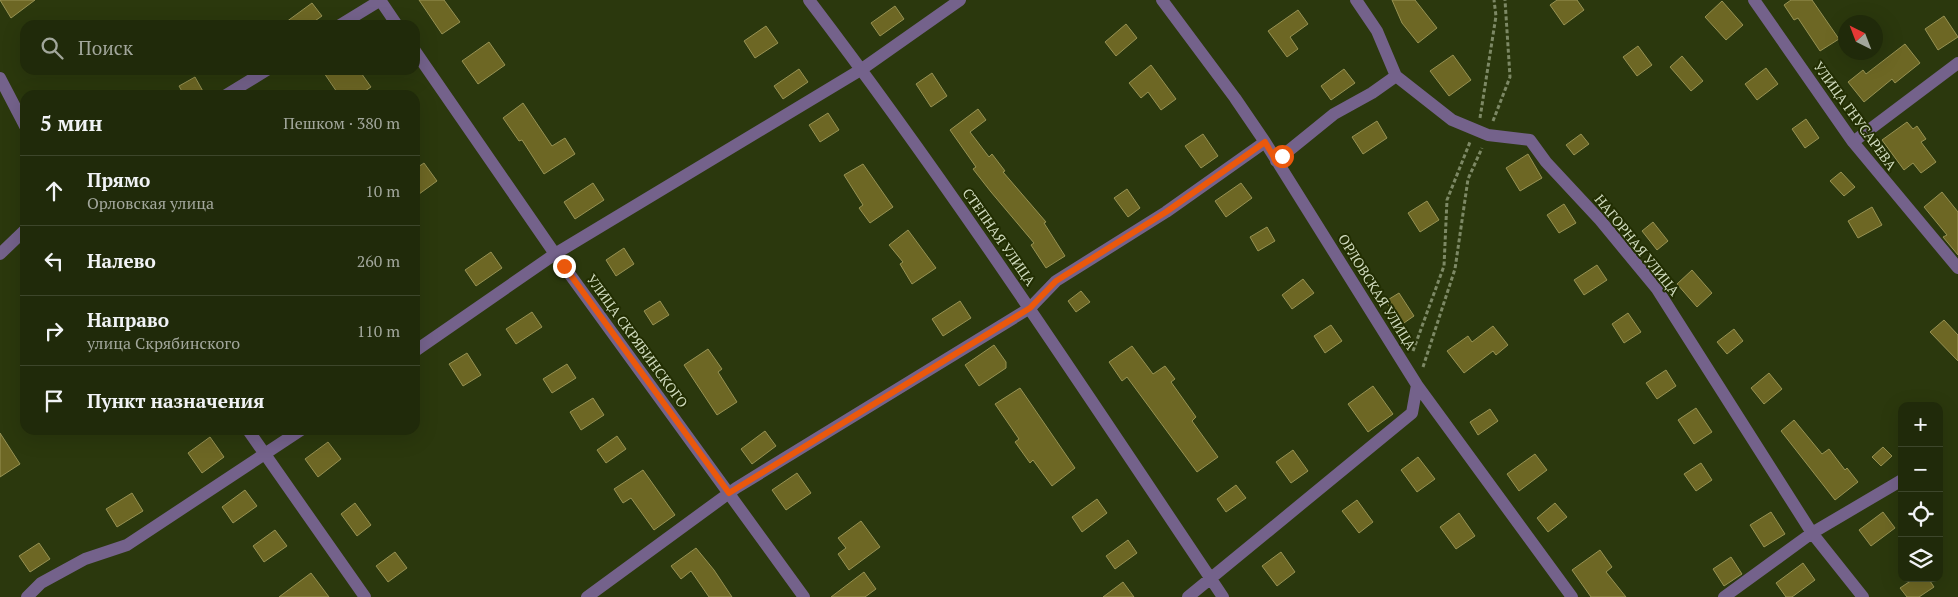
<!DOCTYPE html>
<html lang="ru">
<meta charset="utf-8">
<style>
:root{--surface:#202a0a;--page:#2d3618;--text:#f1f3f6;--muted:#a2a79c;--line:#3d462b}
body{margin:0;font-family:"PT Serif",serif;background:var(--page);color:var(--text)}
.controls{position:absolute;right:15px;bottom:15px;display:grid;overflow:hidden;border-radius:10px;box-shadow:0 5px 20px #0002}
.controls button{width:45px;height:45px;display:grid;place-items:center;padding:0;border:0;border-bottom:1px solid var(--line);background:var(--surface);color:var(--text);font:25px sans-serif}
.compass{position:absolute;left:1838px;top:15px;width:45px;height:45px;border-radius:50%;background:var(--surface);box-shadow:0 5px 20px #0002;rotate:318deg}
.stop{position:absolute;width:15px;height:15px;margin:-11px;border:4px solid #ea580c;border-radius:50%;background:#fff}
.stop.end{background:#ea580c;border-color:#fff;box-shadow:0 1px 5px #0008}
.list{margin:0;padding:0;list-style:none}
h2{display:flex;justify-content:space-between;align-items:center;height:65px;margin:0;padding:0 20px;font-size:21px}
h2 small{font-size:16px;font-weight:400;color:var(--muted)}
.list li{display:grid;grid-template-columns:32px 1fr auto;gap:15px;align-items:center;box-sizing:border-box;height:70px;padding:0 20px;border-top:1px solid var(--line)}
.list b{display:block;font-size:19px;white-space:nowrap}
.list p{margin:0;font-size:16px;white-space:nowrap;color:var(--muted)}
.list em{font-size:16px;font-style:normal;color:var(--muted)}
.icon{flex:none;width:28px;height:28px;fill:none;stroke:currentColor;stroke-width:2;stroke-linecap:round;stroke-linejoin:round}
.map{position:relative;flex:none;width:1958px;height:597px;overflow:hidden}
.search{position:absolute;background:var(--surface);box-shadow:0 5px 20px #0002;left:20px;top:20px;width:400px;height:55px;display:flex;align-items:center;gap:12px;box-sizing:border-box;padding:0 18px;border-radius:15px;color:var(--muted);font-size:19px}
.panel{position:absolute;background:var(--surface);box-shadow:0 5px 20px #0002;left:20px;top:90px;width:400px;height:345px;border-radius:15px}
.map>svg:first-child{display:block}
.building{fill:#6d6724;stroke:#979253}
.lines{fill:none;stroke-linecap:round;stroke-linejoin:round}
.path{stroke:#7d8965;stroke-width:3;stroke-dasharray:4 2.5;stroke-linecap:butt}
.minor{stroke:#74628b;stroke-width:12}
.route{stroke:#ea580c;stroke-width:6}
.labels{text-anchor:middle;stroke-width:4;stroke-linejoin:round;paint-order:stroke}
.street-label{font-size:14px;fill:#d0dbbe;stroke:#222e02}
</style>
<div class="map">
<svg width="1958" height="597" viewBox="0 0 1958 597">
<rect width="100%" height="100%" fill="#2b380d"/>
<path class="building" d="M0,0H35L11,18Z
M419,0H444L460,22L442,34Z
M1392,0H1415L1437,28L1418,43L1402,23Z
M1557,0H1577L1584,10L1564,25L1550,5Z
M1791,0H1812L1839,39L1820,51L1798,18L1794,20L1784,5Z
M1722,1L1743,25L1726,40L1705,17Z
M312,3L322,16L309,25H282Z
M895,6L904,19L880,36L871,23Z
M1298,10L1308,24L1290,37L1298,49L1287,57L1268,31Z
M1944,16L1958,37L1938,50L1925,29Z
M1126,24L1137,38L1116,56L1105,42Z
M766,26L778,43L755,58L744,41Z
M489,42L505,65L478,84L462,61Z
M1905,44L1920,63L1895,83L1892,79L1864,102L1848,82L1863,70L1866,74Z
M1638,46L1652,65L1637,76L1623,57Z
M1453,55L1471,80L1449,96L1430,71Z
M1682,56L1703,81L1691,91L1670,67Z
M1151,65L1176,99L1161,110L1148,92L1141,98L1129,83Z
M1766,68L1778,84L1757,100L1745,84Z
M799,69L808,82L783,99L774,86Z
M1344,69L1355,83L1331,100L1321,86Z
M322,70H359L371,87L359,95H339Z
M932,73L947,96L931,107L916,84Z
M195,77L205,95H184L179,86Z
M523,103L552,146L565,138L575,154L544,174L522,140L519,141L503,118Z
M978,109L986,120L970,132L989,157L992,154L1005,171L1003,172L1046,222L1044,223L1065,256L1046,268L1031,245L1034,243L991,192L973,169L976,167L950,130Z
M828,113L839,130L820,142L809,125Z
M1806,119L1819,138L1805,148L1792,129Z
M1377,121L1387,138L1363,154L1352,137Z
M1907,122L1913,129L1917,126L1926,139L1921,142L1936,162L1921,173L1913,163L1904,170L1882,140Z
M1203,134L1218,156L1201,168L1185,146Z
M1581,134L1589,144L1574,155L1566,145Z
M1528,154L1542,178L1520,191L1506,168Z
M424,163L437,181L415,197V169Z
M863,164L893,207L870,223L859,208L863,205L844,175Z
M1841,172L1855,187L1844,196L1830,181Z
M593,183L604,200L575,219L564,202Z
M1241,183L1252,198L1226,217L1215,201Z
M1127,189L1140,208L1128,217L1114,198Z
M1942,192L1958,212V255L1943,237L1947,235L1924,207Z
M1427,201L1439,220L1420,232L1408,213Z
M1564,204L1576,223L1559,233L1547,215Z
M1872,207L1882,225L1858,238L1848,221Z
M1653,222L1668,241L1657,250L1642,231Z
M1267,227L1275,241L1258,251L1250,237Z
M908,230L936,268L912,284L900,264L903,262L889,245Z
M624,248L634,264L616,276L606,260Z
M491,252L502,268L476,286L465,270Z
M1597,265L1607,280L1584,295L1574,280Z
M1692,270L1712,293L1697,307L1677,284Z
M1303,279L1314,293L1292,309L1282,295Z
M1081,291L1090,302L1076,312L1068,301Z
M1399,293L1414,316L1401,325L1386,301Z
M660,301L669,315L653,325L644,311Z
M960,301L971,318L943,336L932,319Z
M532,312L542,327L516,344L506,329Z
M1628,313L1641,332L1624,343L1612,324Z
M1944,320L1958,335V361L1930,332Z
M1331,325L1342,341L1325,353L1314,336Z
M1493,326L1508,345L1496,355L1493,351L1464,373L1447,351L1468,336L1472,342Z
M1734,329L1743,341L1727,354L1717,342Z
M994,345L1006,362V368L979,386L965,365Z
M1132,346L1153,374L1165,366L1175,379L1171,382L1196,417L1192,421L1218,457L1197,472L1127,377L1122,381L1109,362Z
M708,349L722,369L718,372L737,402L717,415L684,365Z
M467,353L481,375L463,386L449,364Z
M567,364L576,378L552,393L543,379Z
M1666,370L1676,386L1657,399L1646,383Z
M1769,373L1782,389L1764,404L1751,388Z
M1373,386L1393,414L1368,432L1348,404Z
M1020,388L1075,468L1052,486L1033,460L1030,463L1015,442L1019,439L995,404Z
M593,398L604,415L581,430L570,412Z
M1696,408L1712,432L1694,444L1678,420Z
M1490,409L1498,421L1478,435L1470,422Z
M1794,420L1822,454L1829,449L1845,470L1847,468L1858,482L1835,500L1781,431Z
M765,431L776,446L752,464L741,449Z
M0,433L20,464L0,477Z
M617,436L626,449L606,463L597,450Z
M210,437L224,457L202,473L188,453Z
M328,442L341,459L318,477L305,459Z
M1883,447L1892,456L1881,466L1872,457Z
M1293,450L1308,471L1291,483L1276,462Z
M1535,454L1547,470L1519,491L1507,474Z
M1418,457L1435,479L1417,492L1401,470Z
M1701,463L1712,480L1696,491L1684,474Z
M643,470L675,515L654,530L631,498L623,503L614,489Z
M797,473L811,493L786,510L772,490Z
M1236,485L1246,498L1226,512L1217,499Z
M245,490L257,506L233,523L222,507Z
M132,493L143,511L117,527L106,509Z
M1097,499L1107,513L1082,532L1072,517Z
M1357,500L1373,522L1359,533L1342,511Z
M355,503L371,525L357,536L341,514Z
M1555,503L1567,517L1548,532L1537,518Z
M1771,512L1785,534L1764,547L1750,525Z
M1883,512L1895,528L1871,546L1859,530Z
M1459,513L1475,536L1456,549L1440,527Z
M861,521L880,547L849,570L838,554L846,548L838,538Z
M275,530L287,546L264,562L253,546Z
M1128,540L1137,553L1115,569L1106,556Z
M39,543L50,559L30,572L19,556Z
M696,548L714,570L732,597H709L691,571L681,579L671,566Z
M1600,550L1612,567L1606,572L1626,597H1591L1572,570Z
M395,552L407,568L388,582L376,566Z
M1281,552L1295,572L1277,586L1262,566Z
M1731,557L1742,574L1724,586L1713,569Z
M1803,563L1815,580L1792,597H1786L1776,583Z
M864,572L876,589L865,597H831Z
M311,573L329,597H279Z
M1915,578H1928L1934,587L1919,597H1907L1900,588Z
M1123,582L1134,597H1103Z"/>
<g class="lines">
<path class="path" d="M1480,118L1496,16L1494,0
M1493,121L1510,77L1505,0
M1413,351L1444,266L1447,200L1470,142
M1423,367L1455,269L1468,179L1482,148"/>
<path class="minor" d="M380,0L397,25
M809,0C956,193 1088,396 1223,597
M1162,0L1235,98L1265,142L1417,385L1572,597
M1356,0L1377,31L1396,76L1452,120L1488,135L1530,140L1546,162L1600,220L1657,289L1812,533L1863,597
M1754,0L1853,142L1958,268
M340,25L381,0
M415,51L555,254L804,597
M0,78L25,126
M226,95L267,70
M1853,142L1958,63
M1276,161L1334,114L1372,93L1396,76
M0,254L25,230
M415,351L555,254L862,69L960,0
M248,430L365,597
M27,597L41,583L85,559L127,545L301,430
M587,597L736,488L1030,308L1056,281L1166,212L1265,142
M1188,597L1412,413L1417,385
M1724,597L1812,533L1902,480"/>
</g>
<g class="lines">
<path class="route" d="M564,266L729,493L1030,308L1056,281L1166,212L1265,142L1276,161L1282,156"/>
</g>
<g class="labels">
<g class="street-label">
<text transform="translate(1855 116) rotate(54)" y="5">УЛИЦА ГНУСАРЕВА</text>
<text transform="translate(999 237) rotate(55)" y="5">СТЕПНАЯ УЛИЦА</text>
<text transform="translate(1637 245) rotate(51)" y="5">НАГОРНАЯ УЛИЦА</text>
<text transform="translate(1377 292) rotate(58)" y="5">ОРЛОВСКАЯ УЛИЦА</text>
<text transform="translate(637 341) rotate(54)" y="5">УЛИЦА СКРЯБИНСКОГО</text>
</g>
</g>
</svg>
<div class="controls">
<button>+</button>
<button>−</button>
<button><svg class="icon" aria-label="locate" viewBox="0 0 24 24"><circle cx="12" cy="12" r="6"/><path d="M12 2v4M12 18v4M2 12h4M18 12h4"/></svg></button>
<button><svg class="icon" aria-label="layers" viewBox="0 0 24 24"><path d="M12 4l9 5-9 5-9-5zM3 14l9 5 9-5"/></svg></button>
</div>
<svg class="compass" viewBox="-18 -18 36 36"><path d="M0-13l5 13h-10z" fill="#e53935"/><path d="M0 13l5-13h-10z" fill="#a2a79c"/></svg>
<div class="stop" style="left:1282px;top:156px"></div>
<div class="stop end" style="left:564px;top:266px"></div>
<div class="search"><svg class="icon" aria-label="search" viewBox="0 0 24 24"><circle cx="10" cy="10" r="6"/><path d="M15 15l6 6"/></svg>Поиск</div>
<section class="panel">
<h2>5 мин<small>Пешком · 380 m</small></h2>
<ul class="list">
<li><svg class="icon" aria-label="ahead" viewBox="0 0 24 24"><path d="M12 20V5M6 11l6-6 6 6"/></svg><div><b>Прямо</b><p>Орловская улица</p></div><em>10 m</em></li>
<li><svg class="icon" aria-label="left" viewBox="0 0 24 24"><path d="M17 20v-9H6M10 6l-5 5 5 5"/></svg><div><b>Налево</b></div><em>260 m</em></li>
<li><svg class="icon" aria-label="right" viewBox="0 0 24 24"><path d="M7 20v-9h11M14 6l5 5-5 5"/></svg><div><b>Направо</b><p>улица Скрябинского</p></div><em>110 m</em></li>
<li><svg class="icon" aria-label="arrive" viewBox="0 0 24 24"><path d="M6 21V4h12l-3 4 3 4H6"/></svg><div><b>Пункт назначения</b></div></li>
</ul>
</section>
</div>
